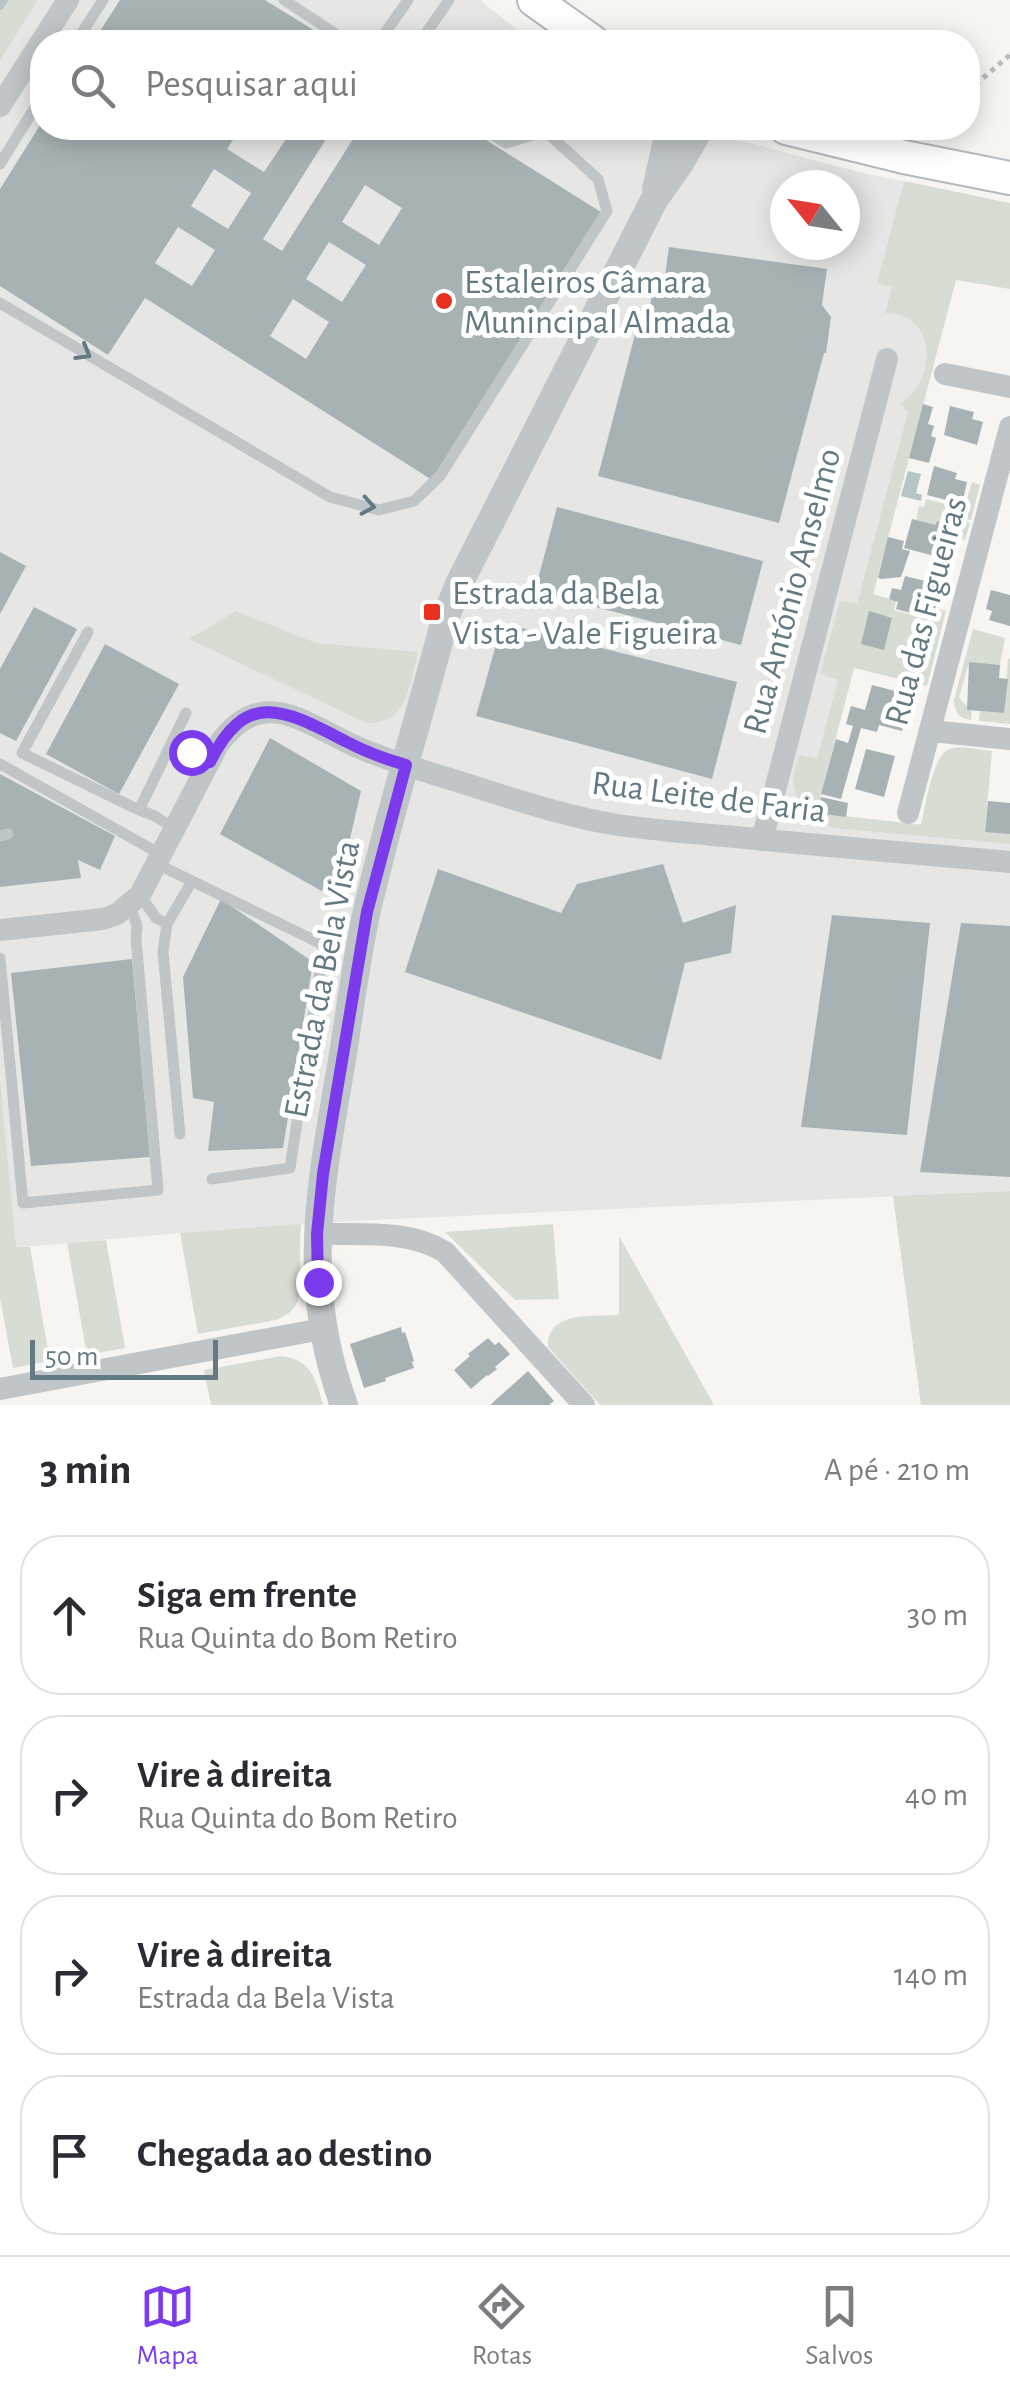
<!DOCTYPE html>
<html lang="pt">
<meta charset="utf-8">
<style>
:root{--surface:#fff;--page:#f7f7f7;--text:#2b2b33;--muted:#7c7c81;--line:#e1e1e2;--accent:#7c3aed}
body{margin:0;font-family:"Alegreya Sans",sans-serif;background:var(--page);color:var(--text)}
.compass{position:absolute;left:770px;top:170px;width:90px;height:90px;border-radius:50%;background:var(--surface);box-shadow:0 5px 25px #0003;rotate:300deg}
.scale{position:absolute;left:30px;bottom:25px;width:188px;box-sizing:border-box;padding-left:10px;border:5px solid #637a84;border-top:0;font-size:28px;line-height:35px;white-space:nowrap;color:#637a84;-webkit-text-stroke:8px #fff;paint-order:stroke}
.stop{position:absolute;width:30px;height:30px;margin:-22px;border:8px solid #7c3aed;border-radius:50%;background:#fff}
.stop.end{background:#7c3aed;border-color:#fff;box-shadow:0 2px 10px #0008}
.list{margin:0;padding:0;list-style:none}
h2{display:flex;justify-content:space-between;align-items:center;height:130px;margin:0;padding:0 40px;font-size:42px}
h2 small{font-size:32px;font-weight:400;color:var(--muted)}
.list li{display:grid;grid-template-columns:65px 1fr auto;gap:30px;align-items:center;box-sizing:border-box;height:160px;margin:0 20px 20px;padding:0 20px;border:2px solid var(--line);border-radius:40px}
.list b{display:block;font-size:38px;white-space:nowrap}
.list p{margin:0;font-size:32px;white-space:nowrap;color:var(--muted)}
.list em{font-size:32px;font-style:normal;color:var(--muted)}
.icon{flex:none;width:55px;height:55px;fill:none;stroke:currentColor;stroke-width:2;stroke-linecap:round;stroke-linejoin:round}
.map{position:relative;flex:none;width:1010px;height:1405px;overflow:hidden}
.search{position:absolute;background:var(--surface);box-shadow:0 5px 25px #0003;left:30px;right:30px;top:30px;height:110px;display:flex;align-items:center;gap:25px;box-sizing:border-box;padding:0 35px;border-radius:40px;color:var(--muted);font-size:38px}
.sheet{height:850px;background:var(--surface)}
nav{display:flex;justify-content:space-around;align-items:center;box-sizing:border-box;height:140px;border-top:2px solid var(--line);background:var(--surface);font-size:28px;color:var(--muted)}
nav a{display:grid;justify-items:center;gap:5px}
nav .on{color:var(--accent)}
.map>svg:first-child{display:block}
.built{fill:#e6e7e5;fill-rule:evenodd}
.green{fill:#d8ddd3}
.water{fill:#b6c6c8}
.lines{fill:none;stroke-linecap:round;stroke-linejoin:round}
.stream{stroke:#b6c6c8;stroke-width:8}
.building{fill:#a7b2b5;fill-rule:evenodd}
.secondary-casing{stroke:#b3babd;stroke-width:36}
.path{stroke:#babec0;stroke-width:5;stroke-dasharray:5 5;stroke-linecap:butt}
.service{stroke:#c0c6c8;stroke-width:11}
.minor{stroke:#c0c6c8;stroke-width:22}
.tertiary{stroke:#c0c6c8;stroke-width:28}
.secondary{stroke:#fff;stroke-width:32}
.oneway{stroke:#637a84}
.route{stroke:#7c3aed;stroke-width:12}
.poi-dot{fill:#ea301e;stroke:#fff;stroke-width:4}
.labels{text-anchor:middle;stroke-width:10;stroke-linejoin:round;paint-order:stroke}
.poi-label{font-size:35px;fill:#637a84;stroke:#fff;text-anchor:start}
.street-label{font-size:35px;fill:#637a84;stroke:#fff}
</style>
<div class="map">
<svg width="1010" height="1405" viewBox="0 0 1010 1405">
<rect width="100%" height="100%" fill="#f6f5f2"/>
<path class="built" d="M38,0H480L532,42H42V128H672L746,142L859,172L974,196L956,279L816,813L1010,834V1191L350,1221L180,1233L0,1249V61ZM785,185H845V245H785Z"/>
<path class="green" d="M0,0H38L0,61Z
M904,181L1010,203V289L956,280L873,594L896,601L894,610L935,621L939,609L946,611L927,686L854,668L816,813L921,825C925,808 933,753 950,749C962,745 980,750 992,751L985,831L1010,834V844L833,828C814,820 793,803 793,779C794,771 797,762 799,755L817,759L838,680L820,674L840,601L857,604L908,412L900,404C937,381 939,314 885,313L892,287L877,283Z
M972,482L980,485L971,520L963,519L970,523L965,540L958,538L961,524L942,519L936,525L916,520L919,506L924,507L926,499L964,509Z
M236,611L316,643L418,652C409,684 408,726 366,723L189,639Z
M973,629L1005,638L1000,665L969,663L959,697L972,712L971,720C960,719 954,712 954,700Z
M1008,658L1010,659V724L979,721L980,711L1004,713Z
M0,1080L16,1247H30L50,1361L13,1368L0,1298Z
M1010,1191V1405H921L893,1196Z
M301,1224C300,1238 300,1252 300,1266C301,1291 303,1310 276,1320L198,1334L180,1233Z
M553,1224L559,1299L515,1300L445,1232Z
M619,1236L714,1405H600L548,1347C547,1310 593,1317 619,1315Z
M106,1240L125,1348L87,1355L67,1243Z
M281,1356C311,1359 316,1379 323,1405H211L204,1370Z"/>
<path class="water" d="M908,471L921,474L916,493L922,495L921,501L901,496Z"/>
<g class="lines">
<path class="stream" d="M0,6L4,0"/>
</g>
<path class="building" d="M120,0H265L333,42H93Z
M42,122V128H241L227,149L264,172L288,136L274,128H333L263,239L282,251L360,128H467L601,212L432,480L145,298L108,355L0,286V189ZM214,169L251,193L228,229L191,206ZM365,185L402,208L379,245L342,222ZM178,227L215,250L192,286L155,263ZM329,242L366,265L342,302L306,279ZM293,299L329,322L306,359L270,336Z
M669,247L827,269L822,305L831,317L826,353H824L779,523L598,476L637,327L647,329L652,292L664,283Z
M923,404L933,407L928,424L934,426L931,436L936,438L929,463L909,458Z
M950,406L974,412L972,419L983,422L977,445L944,435Z
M934,466L957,473L955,479L967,482L962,504L927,495Z
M557,507L763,561L741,645L535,591Z
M912,519L936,525L937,521L959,528L950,560L904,548Z
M888,537L904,541L902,549L910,551L901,577L882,579L878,578Z
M0,552L26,566L0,614Z
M905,576L945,586L943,595L929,591L928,596L938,598L933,619L896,609L898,602L889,599L892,588L901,590Z
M991,590L1010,595V626L989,620L992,611L986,609Z
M34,607L77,629L16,741L0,733V669Z
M869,611L892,618L884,650L861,644Z
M502,623L737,682L712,779L476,716Z
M105,644L179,684L119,794L46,754Z
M969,662L1000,665L999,678L1008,679L1004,713L967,710Z
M872,685L911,695L902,731L879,725L877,732L861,728L841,799L821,794L836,739L848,743L853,726L846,724L851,706L865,710Z
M270,738L361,791L336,899L220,834Z
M866,749L895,756L884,797L855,789Z
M0,774L115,836L100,870L78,860L81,878L0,887Z
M821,797L848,803L846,817L816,813Z
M988,801L1010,803V834L985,832Z
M663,864L683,923L736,905L731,953L685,963L661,1060L405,972L438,869L561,913L577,884Z
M221,899L313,962L283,1148L208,1151L214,1102L193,1098L183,977Z
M832,915L930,923L907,1135L801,1127Z
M961,923L1010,926V1177L920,1172Z
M132,959L150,1157L31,1166L11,973Z
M401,1327L402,1333L405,1332L414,1361L412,1362L414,1368L385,1378L386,1381L364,1388L350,1344Z
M488,1338L495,1345L499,1342L510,1354L495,1367L497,1369L488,1376L487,1375L471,1389L454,1370L470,1356L468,1354Z
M528,1371L554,1401L549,1405H490Z"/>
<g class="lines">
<g class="secondary-casing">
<path id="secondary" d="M534,0L593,42
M786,128L904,157L1010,178"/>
</g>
<path class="path" d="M968,91L1010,55"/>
<path class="service" d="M284,0L348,42
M76,42L103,0
M398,42L385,33L408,0
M420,42L449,0
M0,164L42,96
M0,303L330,497L379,510L414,501L440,476L607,211L598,179L545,131L506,143L482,128
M88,632L22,753L139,810L186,713
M171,744L210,761
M0,764L162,855
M139,810L155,816L175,829
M0,836L8,834
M157,864L324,945L290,1168L212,1179
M140,895L156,918L167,924
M0,958L23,1203L158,1190L136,939L137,926L130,905
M180,1134L163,952L167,924L192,881"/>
<path class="minor" d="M0,106L68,0
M945,374L1010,387
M931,731L1010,739
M908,813L1010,427
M762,840L887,359
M0,930L103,919L117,914L140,895L218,745C262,683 305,724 357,747C387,760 418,769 450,779C505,796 561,816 618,825C660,831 703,834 746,838C834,847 922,854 1010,862
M317,1234C359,1235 409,1229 445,1252L584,1405
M0,1389L322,1329"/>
<path class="tertiary" d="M656,189L670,128
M344,1405C299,1283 321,1183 342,1060C350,1011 356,959 367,910C390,812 420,714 446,616L459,584L654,200L680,163L700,128"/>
<use href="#secondary" class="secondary"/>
</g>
<defs><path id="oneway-chevron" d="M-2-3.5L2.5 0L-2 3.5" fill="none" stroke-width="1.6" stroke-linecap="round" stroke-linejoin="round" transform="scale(2.5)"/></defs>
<g class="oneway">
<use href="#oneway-chevron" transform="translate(84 353) rotate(30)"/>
<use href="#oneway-chevron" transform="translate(368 506) rotate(10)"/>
</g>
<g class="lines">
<path class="route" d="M191,752L210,762C247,686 288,712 347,742C366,752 385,759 406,765L367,912L323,1174L317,1234L318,1282"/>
</g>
<g class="poi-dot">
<circle cx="444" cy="301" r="10"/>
<rect x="422" y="602" width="20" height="20" rx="5"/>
</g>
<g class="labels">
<g class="poi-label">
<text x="464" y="293">Estaleiros Câmara<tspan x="464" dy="40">Munincipal Almada</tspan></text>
<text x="452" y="604">Estrada da Bela<tspan x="452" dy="40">Vista - Vale Figueira</tspan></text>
</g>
<g class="street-label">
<text transform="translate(791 591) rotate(-75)" y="12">Rua António Anselmo</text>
<text transform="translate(925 611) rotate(-75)" y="12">Rua das Figueiras</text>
<text transform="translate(709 796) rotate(7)" y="12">Rua Leite de Faria</text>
<text transform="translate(321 979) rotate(-79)" y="12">Estrada da Bela Vista</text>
</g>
</g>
</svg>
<svg class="compass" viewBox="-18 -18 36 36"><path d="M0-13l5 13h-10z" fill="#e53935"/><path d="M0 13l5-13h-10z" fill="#7c7c81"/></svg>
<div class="scale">50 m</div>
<div class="stop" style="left:191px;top:752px"></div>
<div class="stop end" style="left:318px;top:1282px"></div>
<div class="search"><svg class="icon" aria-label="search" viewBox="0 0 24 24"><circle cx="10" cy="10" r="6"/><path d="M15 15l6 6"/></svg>Pesquisar aqui</div>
</div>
<section class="sheet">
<h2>3 min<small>A pé · 210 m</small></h2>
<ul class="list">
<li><svg class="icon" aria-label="ahead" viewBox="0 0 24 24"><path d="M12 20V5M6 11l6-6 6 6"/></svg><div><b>Siga em frente</b><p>Rua Quinta do Bom Retiro</p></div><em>30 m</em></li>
<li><svg class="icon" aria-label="right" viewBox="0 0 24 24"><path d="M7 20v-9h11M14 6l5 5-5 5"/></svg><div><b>Vire à direita</b><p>Rua Quinta do Bom Retiro</p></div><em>40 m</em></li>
<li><svg class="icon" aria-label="right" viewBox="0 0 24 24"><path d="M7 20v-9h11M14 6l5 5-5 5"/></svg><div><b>Vire à direita</b><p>Estrada da Bela Vista</p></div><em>140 m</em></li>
<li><svg class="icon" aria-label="arrive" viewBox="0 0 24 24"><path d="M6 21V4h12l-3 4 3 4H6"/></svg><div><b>Chegada ao destino</b></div></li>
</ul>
</section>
<nav>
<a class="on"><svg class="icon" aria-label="map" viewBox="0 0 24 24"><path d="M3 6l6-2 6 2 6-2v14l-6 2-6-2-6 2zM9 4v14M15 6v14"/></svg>Mapa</a>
<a><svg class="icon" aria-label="directions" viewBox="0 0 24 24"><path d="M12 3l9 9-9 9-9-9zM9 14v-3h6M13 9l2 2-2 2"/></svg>Rotas</a>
<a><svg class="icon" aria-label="saved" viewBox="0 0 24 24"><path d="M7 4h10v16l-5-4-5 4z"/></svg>Salvos</a>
</nav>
